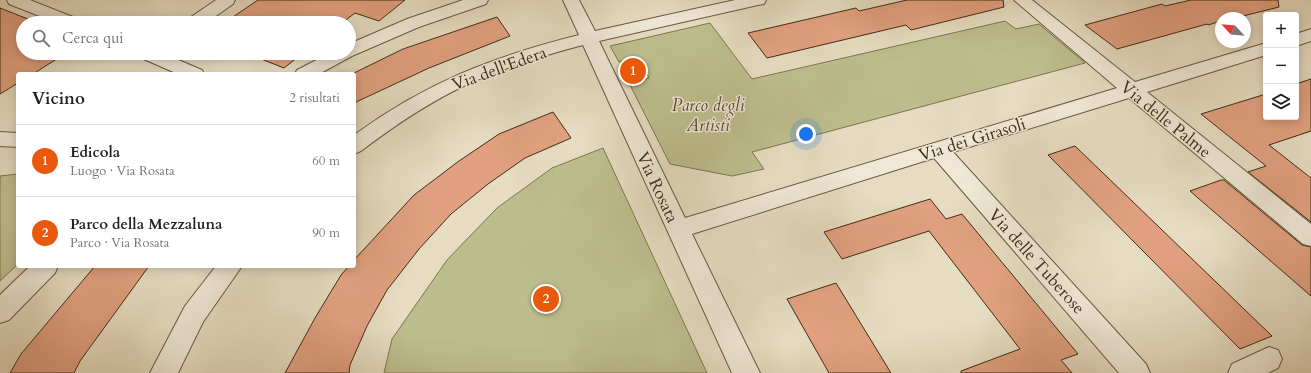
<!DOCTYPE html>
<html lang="it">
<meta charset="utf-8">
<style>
:root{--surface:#fff;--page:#f2f2f2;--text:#222;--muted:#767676;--line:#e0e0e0;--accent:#ea580c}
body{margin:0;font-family:Cardo,serif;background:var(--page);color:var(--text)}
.controls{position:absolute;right:12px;top:12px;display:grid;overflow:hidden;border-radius:4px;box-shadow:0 2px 10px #0003}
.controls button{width:36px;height:36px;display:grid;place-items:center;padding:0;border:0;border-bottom:1px solid var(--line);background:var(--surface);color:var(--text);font:20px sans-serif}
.compass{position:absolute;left:1215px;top:12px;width:36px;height:36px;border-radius:50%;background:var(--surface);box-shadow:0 2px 10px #0003;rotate:296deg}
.you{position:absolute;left:806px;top:134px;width:14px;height:14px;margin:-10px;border:3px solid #fff;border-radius:50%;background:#1a73e8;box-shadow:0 0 0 6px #1a73e833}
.badge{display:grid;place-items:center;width:26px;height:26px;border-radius:50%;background:var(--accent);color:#fff;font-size:13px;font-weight:700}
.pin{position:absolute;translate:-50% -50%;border:2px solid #fff;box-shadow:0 1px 4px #0006}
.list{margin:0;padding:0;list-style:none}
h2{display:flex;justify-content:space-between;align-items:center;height:52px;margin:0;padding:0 16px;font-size:17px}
h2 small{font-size:13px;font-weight:400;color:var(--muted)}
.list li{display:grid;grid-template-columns:26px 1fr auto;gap:12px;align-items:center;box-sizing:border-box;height:72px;padding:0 16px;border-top:1px solid var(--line)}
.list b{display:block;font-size:15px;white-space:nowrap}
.list p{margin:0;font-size:13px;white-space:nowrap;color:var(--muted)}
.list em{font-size:13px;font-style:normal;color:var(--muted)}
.icon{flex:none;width:22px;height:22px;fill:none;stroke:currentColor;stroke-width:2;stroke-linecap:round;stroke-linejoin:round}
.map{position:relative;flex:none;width:1311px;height:373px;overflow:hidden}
.search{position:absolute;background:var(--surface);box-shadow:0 2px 10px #0003;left:16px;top:16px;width:340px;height:44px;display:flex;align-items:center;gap:10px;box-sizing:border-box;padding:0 14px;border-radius:22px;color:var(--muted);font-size:15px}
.panel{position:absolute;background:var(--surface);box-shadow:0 2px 10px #0003;left:16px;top:72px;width:340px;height:196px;border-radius:4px}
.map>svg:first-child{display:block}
.green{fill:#bdbe8d;stroke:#7e7551}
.building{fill:#e1a180;stroke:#402c15}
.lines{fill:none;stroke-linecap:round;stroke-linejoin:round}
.minor-casing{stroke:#6a5840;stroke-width:2}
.minor{fill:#efe8d7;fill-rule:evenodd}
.labels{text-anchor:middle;stroke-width:3;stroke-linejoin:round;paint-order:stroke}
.street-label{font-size:17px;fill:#402c15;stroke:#efe8d7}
.park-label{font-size:17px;font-style:italic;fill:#59492d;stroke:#efe8d7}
</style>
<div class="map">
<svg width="1311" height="373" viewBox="0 0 1311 373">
<rect width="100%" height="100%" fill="#e6dcc1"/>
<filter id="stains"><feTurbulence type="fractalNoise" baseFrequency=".005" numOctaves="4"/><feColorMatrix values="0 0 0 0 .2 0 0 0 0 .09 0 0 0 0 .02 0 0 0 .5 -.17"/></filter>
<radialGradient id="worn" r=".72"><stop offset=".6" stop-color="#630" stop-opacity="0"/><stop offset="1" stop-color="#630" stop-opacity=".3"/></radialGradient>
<path class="green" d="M1005,21L1016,29L1039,24L1085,63L752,152L764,169L732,176L670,164L629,83L649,78L638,57L619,62L610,46L710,23L752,79Z
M603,148L707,373H384L392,339L447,260L497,208L552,168Z
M18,174V264L0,281V176Z"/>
<path class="building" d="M258,0H405L379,21L355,13L342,23H224Z
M907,0H1003L1004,7L911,30L906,25L767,58L748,33L856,8L859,11Z
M1191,0H1278L1279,7L1235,18H1221V21L1208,25L1207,24L1117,49L1085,25L1162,4L1165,6Z
M0,8L38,23H23V53H66L33,74H18V83L0,94Z
M497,17L510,36L429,68L354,103V73L403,49Z
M246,53H303L284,68Z
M1311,79V131L1269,145L1311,178V222L1248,172L1266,166L1201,114L1266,94V117H1296V84Z
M553,112L571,138L525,158L488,184L451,214L419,249L387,290L367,326L350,365L349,373H285L315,318L341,275L349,266H354V260L414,195L459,161L499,134Z
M1075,146L1272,336L1240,349L1048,155Z
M1221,180H1224L1302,245L1311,247V296L1190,191Z
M930,199L946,219L962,214L1078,354L1061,360L1072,373H961V371L1020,349L929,231L842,259L824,232Z
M95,266H149L80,361L74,373H10L21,354Z
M836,283L891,373H829L787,299Z"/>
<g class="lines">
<g class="minor-casing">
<path id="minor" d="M7,0H30L78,19L81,23H57L9,4Z
M216,0H235L233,4L206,23H185L188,19Z
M463,0H488L486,4L419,27L352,56L319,74H295L297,70L330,53H349V44L407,19Z
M563,0H579L595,31L735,0H766L764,4L758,5L599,41L685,218L1117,88L1014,0H1032L1135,82L1266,43V55L1147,92L1311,224V246L1303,244L1129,98L953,152L1146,364L1150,373H1119L934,158L692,234L760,373H732L583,45C545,55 506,67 470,83C431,101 395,125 361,151L354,154V135C427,82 492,57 579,35Z
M1311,29V41L1296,46V34Z
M137,53H162L202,70L204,74H178L139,57Z
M0,132L18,133V147L0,146Z
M30,266H58L55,273L9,320L0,323V295Z
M216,266H242L203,322L178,373H150L185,306Z
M1269,347L1278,350L1282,359L1278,368L1268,373H1228L1232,364Z"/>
</g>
<use href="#minor" class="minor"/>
</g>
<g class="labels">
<g class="street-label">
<text transform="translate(499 68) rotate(-20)" y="6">Via dell'Edera</text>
<text transform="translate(1166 119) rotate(39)" y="6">Via delle Palme</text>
<text transform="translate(972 139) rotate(-17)" y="6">Via dei Girasoli</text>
<text transform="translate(658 187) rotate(65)" y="6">Via Rosata</text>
<text transform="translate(1037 261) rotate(48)" y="6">Via delle Tuberose</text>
</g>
<g class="park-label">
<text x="708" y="111">Parco degli<tspan x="708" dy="20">Artisti</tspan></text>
</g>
</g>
<rect width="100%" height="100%" filter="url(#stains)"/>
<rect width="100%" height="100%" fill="url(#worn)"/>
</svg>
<div class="controls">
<button>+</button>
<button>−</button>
<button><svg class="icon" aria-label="layers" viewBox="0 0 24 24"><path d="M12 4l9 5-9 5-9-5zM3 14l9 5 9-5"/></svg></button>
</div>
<svg class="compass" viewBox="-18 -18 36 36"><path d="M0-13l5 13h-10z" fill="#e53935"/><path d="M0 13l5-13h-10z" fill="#767676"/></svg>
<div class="you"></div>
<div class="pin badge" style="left:633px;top:71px">1</div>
<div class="pin badge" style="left:546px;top:299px">2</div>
<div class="search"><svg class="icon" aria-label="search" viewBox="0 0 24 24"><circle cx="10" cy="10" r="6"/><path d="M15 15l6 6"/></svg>Cerca qui</div>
<section class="panel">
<h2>Vicino<small>2 risultati</small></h2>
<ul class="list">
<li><span class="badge">1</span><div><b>Edicola</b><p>Luogo · Via Rosata</p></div><em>60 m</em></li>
<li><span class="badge">2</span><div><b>Parco della Mezzaluna</b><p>Parco · Via Rosata</p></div><em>90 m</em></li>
</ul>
</section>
</div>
